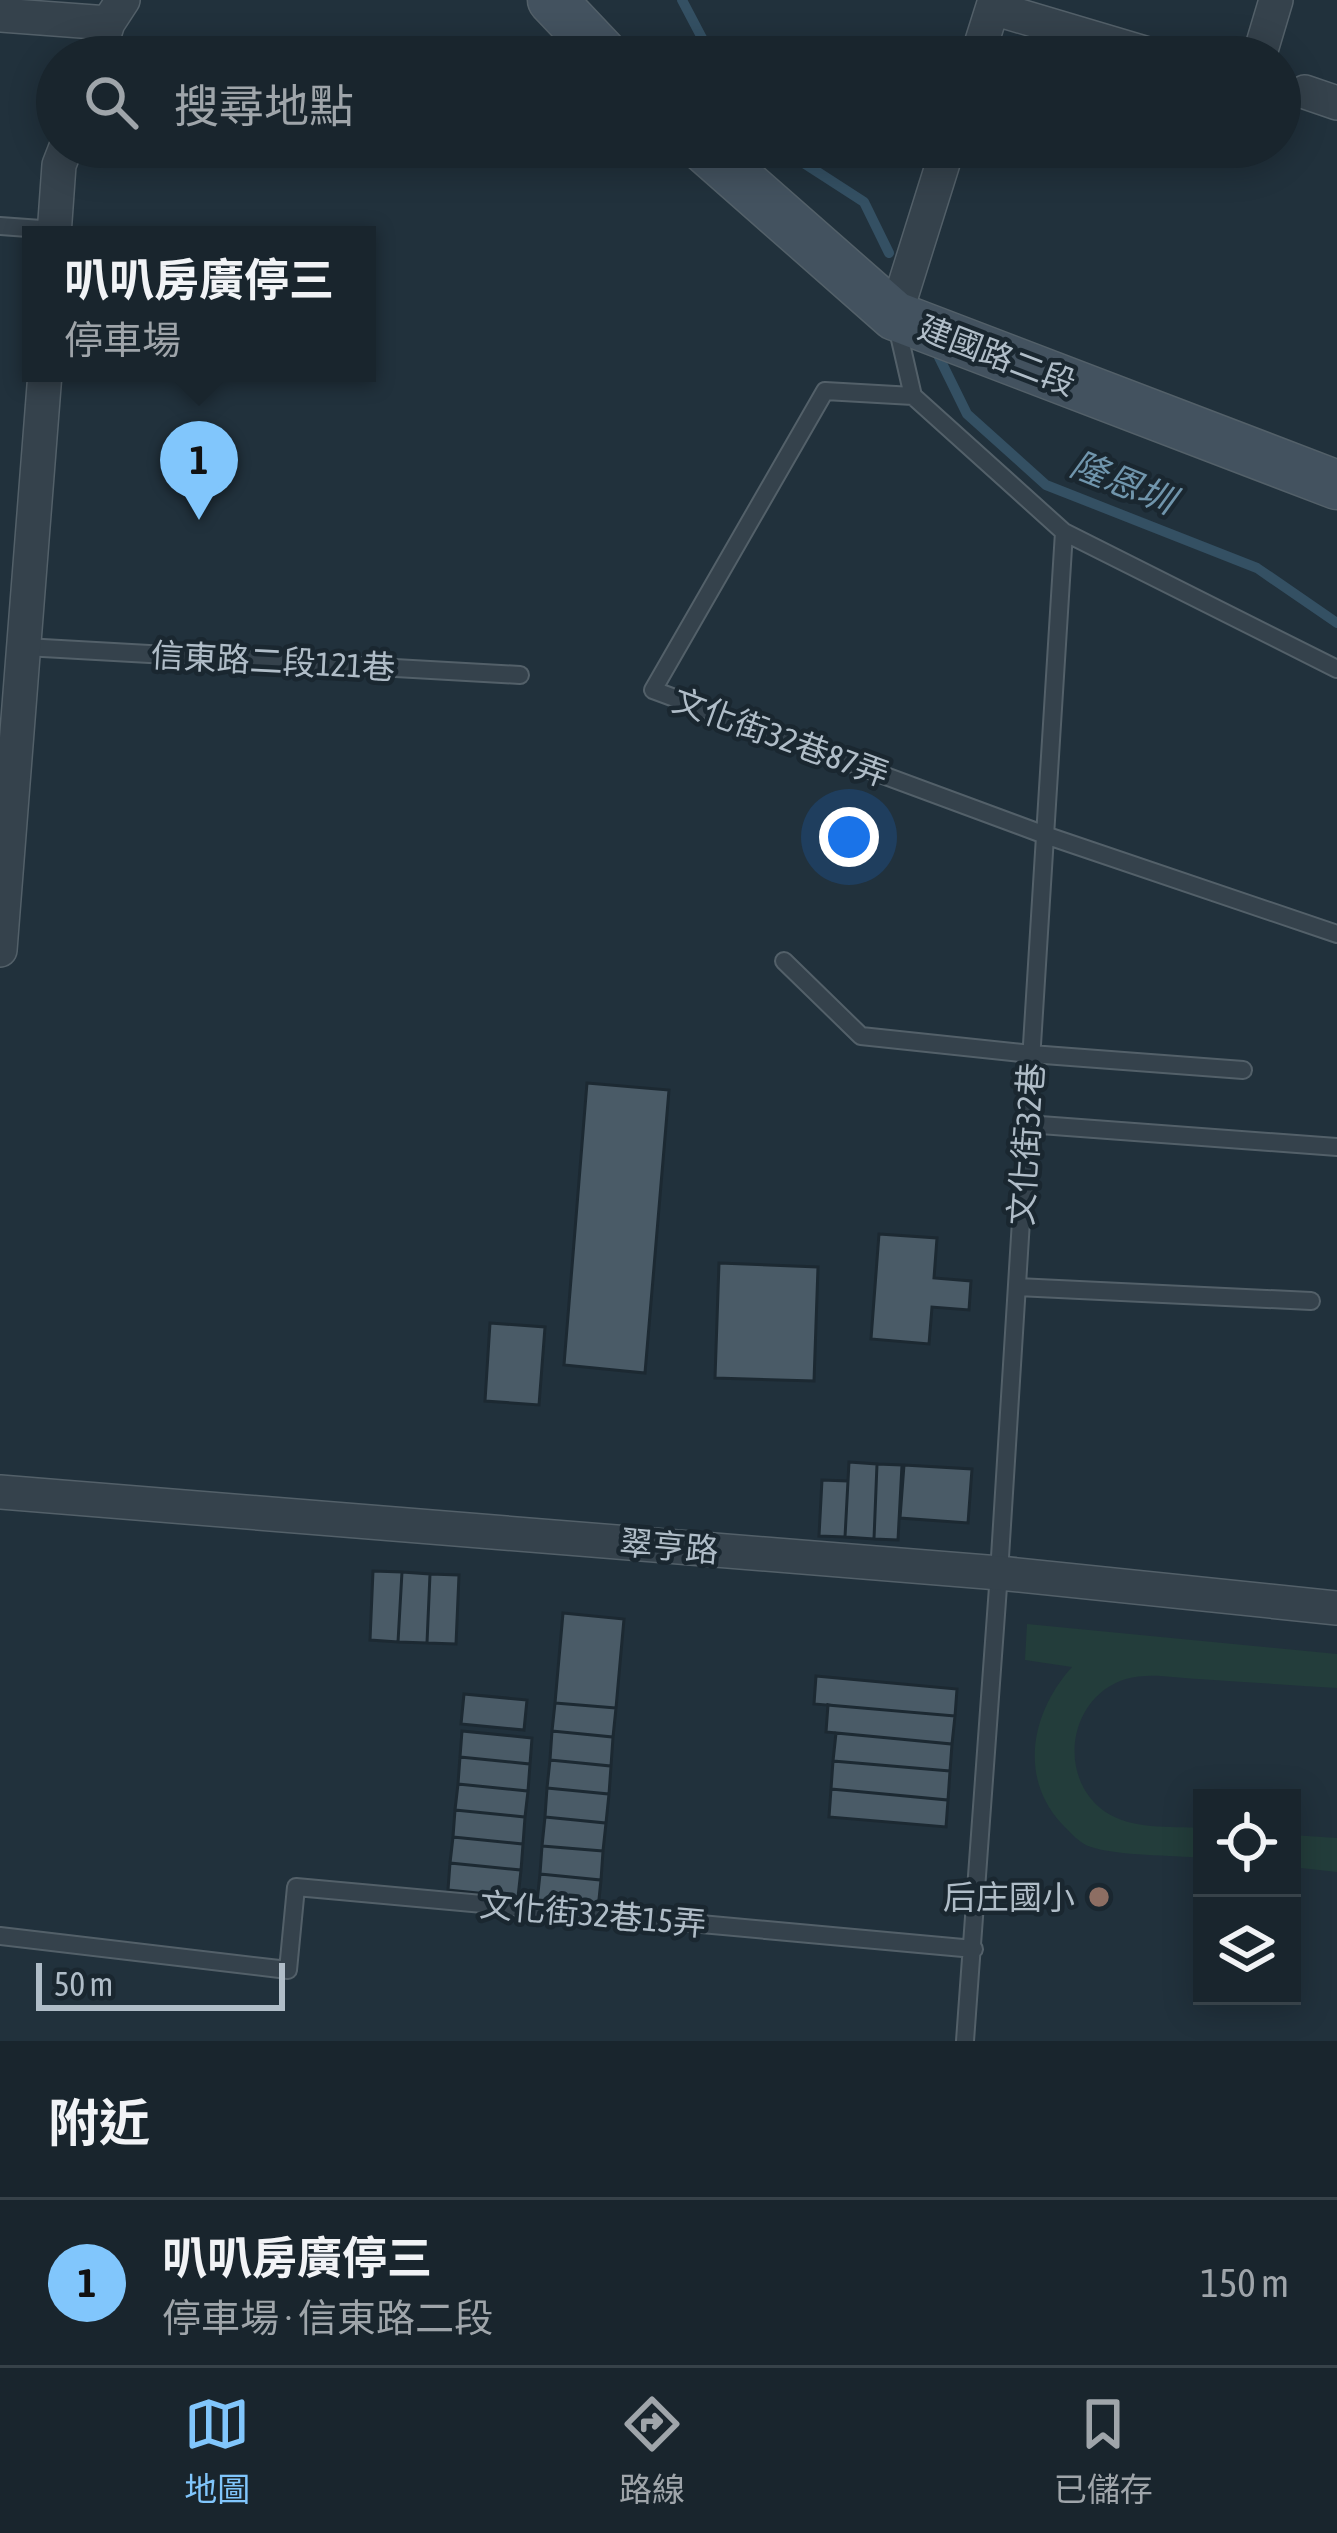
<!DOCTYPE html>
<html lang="zh-TW">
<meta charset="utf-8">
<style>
:root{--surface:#19252d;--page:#263139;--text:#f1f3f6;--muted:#9fa5aa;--line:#374249;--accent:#81c6fc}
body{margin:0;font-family:"Asap Condensed","Noto Sans TC",sans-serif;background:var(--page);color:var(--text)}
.controls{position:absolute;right:36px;bottom:36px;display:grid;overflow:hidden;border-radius:0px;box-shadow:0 6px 30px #0003}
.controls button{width:108px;height:108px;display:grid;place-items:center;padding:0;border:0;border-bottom:3px solid var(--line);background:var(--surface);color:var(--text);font:60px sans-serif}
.scale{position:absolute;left:36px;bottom:30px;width:249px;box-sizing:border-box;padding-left:12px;border:6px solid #b0bdc8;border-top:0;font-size:33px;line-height:42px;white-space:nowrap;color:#b0bdc8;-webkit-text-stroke:9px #1a2730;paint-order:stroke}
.you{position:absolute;left:849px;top:837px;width:42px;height:42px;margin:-30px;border:9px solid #fff;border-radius:50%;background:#1a73e8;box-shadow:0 0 0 18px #1a73e833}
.badge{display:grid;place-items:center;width:78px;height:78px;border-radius:50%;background:var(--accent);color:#111;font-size:39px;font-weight:700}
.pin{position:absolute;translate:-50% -99px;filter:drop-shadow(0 3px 6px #0008)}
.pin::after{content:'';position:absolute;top:63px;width:42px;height:36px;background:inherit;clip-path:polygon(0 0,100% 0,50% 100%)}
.popup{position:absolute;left:22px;top:226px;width:354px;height:156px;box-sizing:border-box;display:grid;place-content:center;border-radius:0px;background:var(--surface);filter:drop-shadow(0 3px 9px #0005);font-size:39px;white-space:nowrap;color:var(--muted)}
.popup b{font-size:45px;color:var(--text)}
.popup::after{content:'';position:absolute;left:50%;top:100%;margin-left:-24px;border:24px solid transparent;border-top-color:var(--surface)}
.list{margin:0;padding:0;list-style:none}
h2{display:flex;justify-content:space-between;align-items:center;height:156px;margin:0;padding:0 48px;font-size:51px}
h2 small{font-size:39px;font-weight:400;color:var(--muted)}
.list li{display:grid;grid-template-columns:78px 1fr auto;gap:36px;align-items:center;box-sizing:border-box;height:168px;padding:0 48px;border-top:3px solid var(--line)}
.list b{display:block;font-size:45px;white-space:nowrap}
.list p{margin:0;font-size:39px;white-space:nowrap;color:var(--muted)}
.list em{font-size:39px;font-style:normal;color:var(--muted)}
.icon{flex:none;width:66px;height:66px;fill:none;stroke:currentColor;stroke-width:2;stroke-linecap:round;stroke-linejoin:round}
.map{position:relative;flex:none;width:1337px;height:2041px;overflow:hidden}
.search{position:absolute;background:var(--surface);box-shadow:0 6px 30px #0003;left:36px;right:36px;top:36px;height:132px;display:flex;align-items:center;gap:30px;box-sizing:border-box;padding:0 42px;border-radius:66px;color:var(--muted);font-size:45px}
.sheet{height:324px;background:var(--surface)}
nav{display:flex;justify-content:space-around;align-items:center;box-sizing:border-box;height:168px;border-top:3px solid var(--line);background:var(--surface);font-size:33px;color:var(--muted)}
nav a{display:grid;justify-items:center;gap:6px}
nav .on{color:var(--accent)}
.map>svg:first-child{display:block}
.green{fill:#233d3b}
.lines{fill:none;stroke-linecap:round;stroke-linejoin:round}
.stream{stroke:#345063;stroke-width:10}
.building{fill:#4a5b67;stroke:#1c2932;stroke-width:3}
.lane-casing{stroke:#536069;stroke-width:20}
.street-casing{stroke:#536069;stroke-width:36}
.secondary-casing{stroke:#536069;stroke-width:51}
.lane{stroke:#35424c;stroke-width:16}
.street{stroke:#35424c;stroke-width:33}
.secondary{stroke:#43525f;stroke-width:48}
.education-dot{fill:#8d6e63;stroke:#1a2730;stroke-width:4.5}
.labels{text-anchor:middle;stroke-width:9;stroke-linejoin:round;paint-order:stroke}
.street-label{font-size:33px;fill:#b0bdc8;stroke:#1a2730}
.poi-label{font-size:33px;fill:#b0bdc8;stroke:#1a2730;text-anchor:end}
.water-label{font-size:36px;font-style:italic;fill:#7095ac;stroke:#1a2730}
</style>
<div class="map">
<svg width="1337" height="2041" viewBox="0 0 1337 2041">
<rect width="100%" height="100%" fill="#21313c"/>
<path class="green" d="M1027,1624L1337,1654V1688C1291,1685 1245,1682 1199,1679C1176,1678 1149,1672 1126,1679C1069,1696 1056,1776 1104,1811C1131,1830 1170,1826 1202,1828V1858C1172,1855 1118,1856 1091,1847C1080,1844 1070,1832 1062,1824C1017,1776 1033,1710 1072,1667L1025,1660Z
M1292,1835L1337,1838V1872L1292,1867Z"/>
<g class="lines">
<path class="stream" d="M682,0L712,57
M788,147L799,160L864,202L889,253
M934,347L967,414L1046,485L1257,568L1337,623"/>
</g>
<path class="building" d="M587,1083L669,1090L645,1373L564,1365Z
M879,1234L937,1238L934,1278L971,1281L969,1310L932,1307L929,1344L871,1339Z
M719,1263L818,1267L814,1381L715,1378Z
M490,1323L545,1327L539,1405L485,1401Z
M849,1462L877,1464L874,1539L845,1537Z
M877,1464L902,1465L898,1540L874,1539Z
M904,1465L972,1469L968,1523L900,1518Z
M822,1480L848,1481L845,1537L819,1536Z
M373,1571L402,1572L398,1642L370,1640Z
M402,1572L430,1574L427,1643L398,1642Z
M430,1574L459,1575L456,1644L427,1643Z
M563,1613L624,1619L616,1708L555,1703Z
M816,1676L957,1689L955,1716L814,1704Z
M464,1694L527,1700L524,1730L461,1724Z
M555,1703L616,1708L613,1737L552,1731Z
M828,1705L955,1716L952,1744L826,1732Z
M462,1731L532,1738L530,1764L460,1757Z
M552,1731L613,1737L611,1766L550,1760Z
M836,1733L952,1744L950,1771L833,1761Z
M460,1757L530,1764L528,1791L458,1784Z
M550,1760L611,1766L609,1794L547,1788Z
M833,1761L950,1771L948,1800L831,1789Z
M458,1784L528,1791L525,1817L455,1810Z
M547,1788L609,1794L606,1823L545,1817Z
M831,1789L948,1800L946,1827L829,1817Z
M455,1810L525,1817L523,1844L453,1837Z
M545,1817L606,1823L603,1851L542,1846Z
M453,1837L523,1844L521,1870L450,1863Z
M542,1846L603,1851L601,1880L540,1874Z
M450,1863L521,1870L518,1897L448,1890Z
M540,1874L601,1880L598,1909L537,1902Z"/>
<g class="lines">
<g class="lane-casing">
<path id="lane" d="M0,226L55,230
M896,322L913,396L1064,532L999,1573L965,2041
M913,396L825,391L653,690L1045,835L1337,934
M1064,532L1337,669
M25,647L520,675
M784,961L861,1036L1031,1054L1243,1070
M1027,1124L1337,1147
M1017,1287L1311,1301
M0,1936L288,1970L296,1887L974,1949"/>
</g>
<g class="street-casing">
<path id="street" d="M993,8L1158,57
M0,15L108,23
M97,57L108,23L123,0
M977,57L995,0
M1259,57L1276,0
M1305,92L1337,103
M54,235L59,165L66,147
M895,316L948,147
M0,950L45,373
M0,1492L999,1573L1337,1608"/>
</g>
<g class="secondary-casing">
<path id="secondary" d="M552,0L606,57
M703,147L895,316L1337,485"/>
</g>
<use href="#lane" class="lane"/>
<use href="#street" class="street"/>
<use href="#secondary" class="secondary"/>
</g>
<circle class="education-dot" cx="1099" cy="1897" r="12"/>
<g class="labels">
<g class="street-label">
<text transform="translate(997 355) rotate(21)" y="12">建國路二段</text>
<text transform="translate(273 661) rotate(3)" y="12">信東路二段121巷</text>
<text transform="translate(781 737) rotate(20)" y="12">文化街32巷87弄</text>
<text transform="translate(1026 1144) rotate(-86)" y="12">文化街32巷</text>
<text transform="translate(669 1546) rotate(5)" y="12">翠亨路</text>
<text transform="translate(593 1914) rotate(5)" y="12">文化街32巷15弄</text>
</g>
<g class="poi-label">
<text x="1075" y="1909">后庄國小</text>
</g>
<g class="water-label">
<text transform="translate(1123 482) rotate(22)" y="13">隆恩圳</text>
</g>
</g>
</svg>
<div class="controls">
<button><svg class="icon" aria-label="locate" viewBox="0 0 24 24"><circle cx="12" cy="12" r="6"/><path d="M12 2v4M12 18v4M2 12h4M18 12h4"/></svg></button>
<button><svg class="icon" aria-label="layers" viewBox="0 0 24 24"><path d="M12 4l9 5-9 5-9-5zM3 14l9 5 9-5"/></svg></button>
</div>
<div class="scale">50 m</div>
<div class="you"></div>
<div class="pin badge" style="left:199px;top:520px">1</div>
<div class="popup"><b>叭叭房廣停三</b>停車場</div>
<div class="search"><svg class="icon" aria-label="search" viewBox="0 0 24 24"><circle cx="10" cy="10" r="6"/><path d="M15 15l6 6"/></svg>搜尋地點</div>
</div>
<section class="sheet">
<h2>附近<small></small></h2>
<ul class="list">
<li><span class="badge">1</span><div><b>叭叭房廣停三</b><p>停車場 · 信東路二段</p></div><em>150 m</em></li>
</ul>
</section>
<nav>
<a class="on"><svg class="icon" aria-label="map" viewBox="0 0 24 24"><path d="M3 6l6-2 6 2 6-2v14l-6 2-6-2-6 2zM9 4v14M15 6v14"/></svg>地圖</a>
<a><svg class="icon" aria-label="directions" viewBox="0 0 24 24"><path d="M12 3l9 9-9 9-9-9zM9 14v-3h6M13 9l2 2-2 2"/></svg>路線</a>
<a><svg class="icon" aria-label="saved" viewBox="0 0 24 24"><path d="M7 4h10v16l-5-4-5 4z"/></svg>已儲存</a>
</nav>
